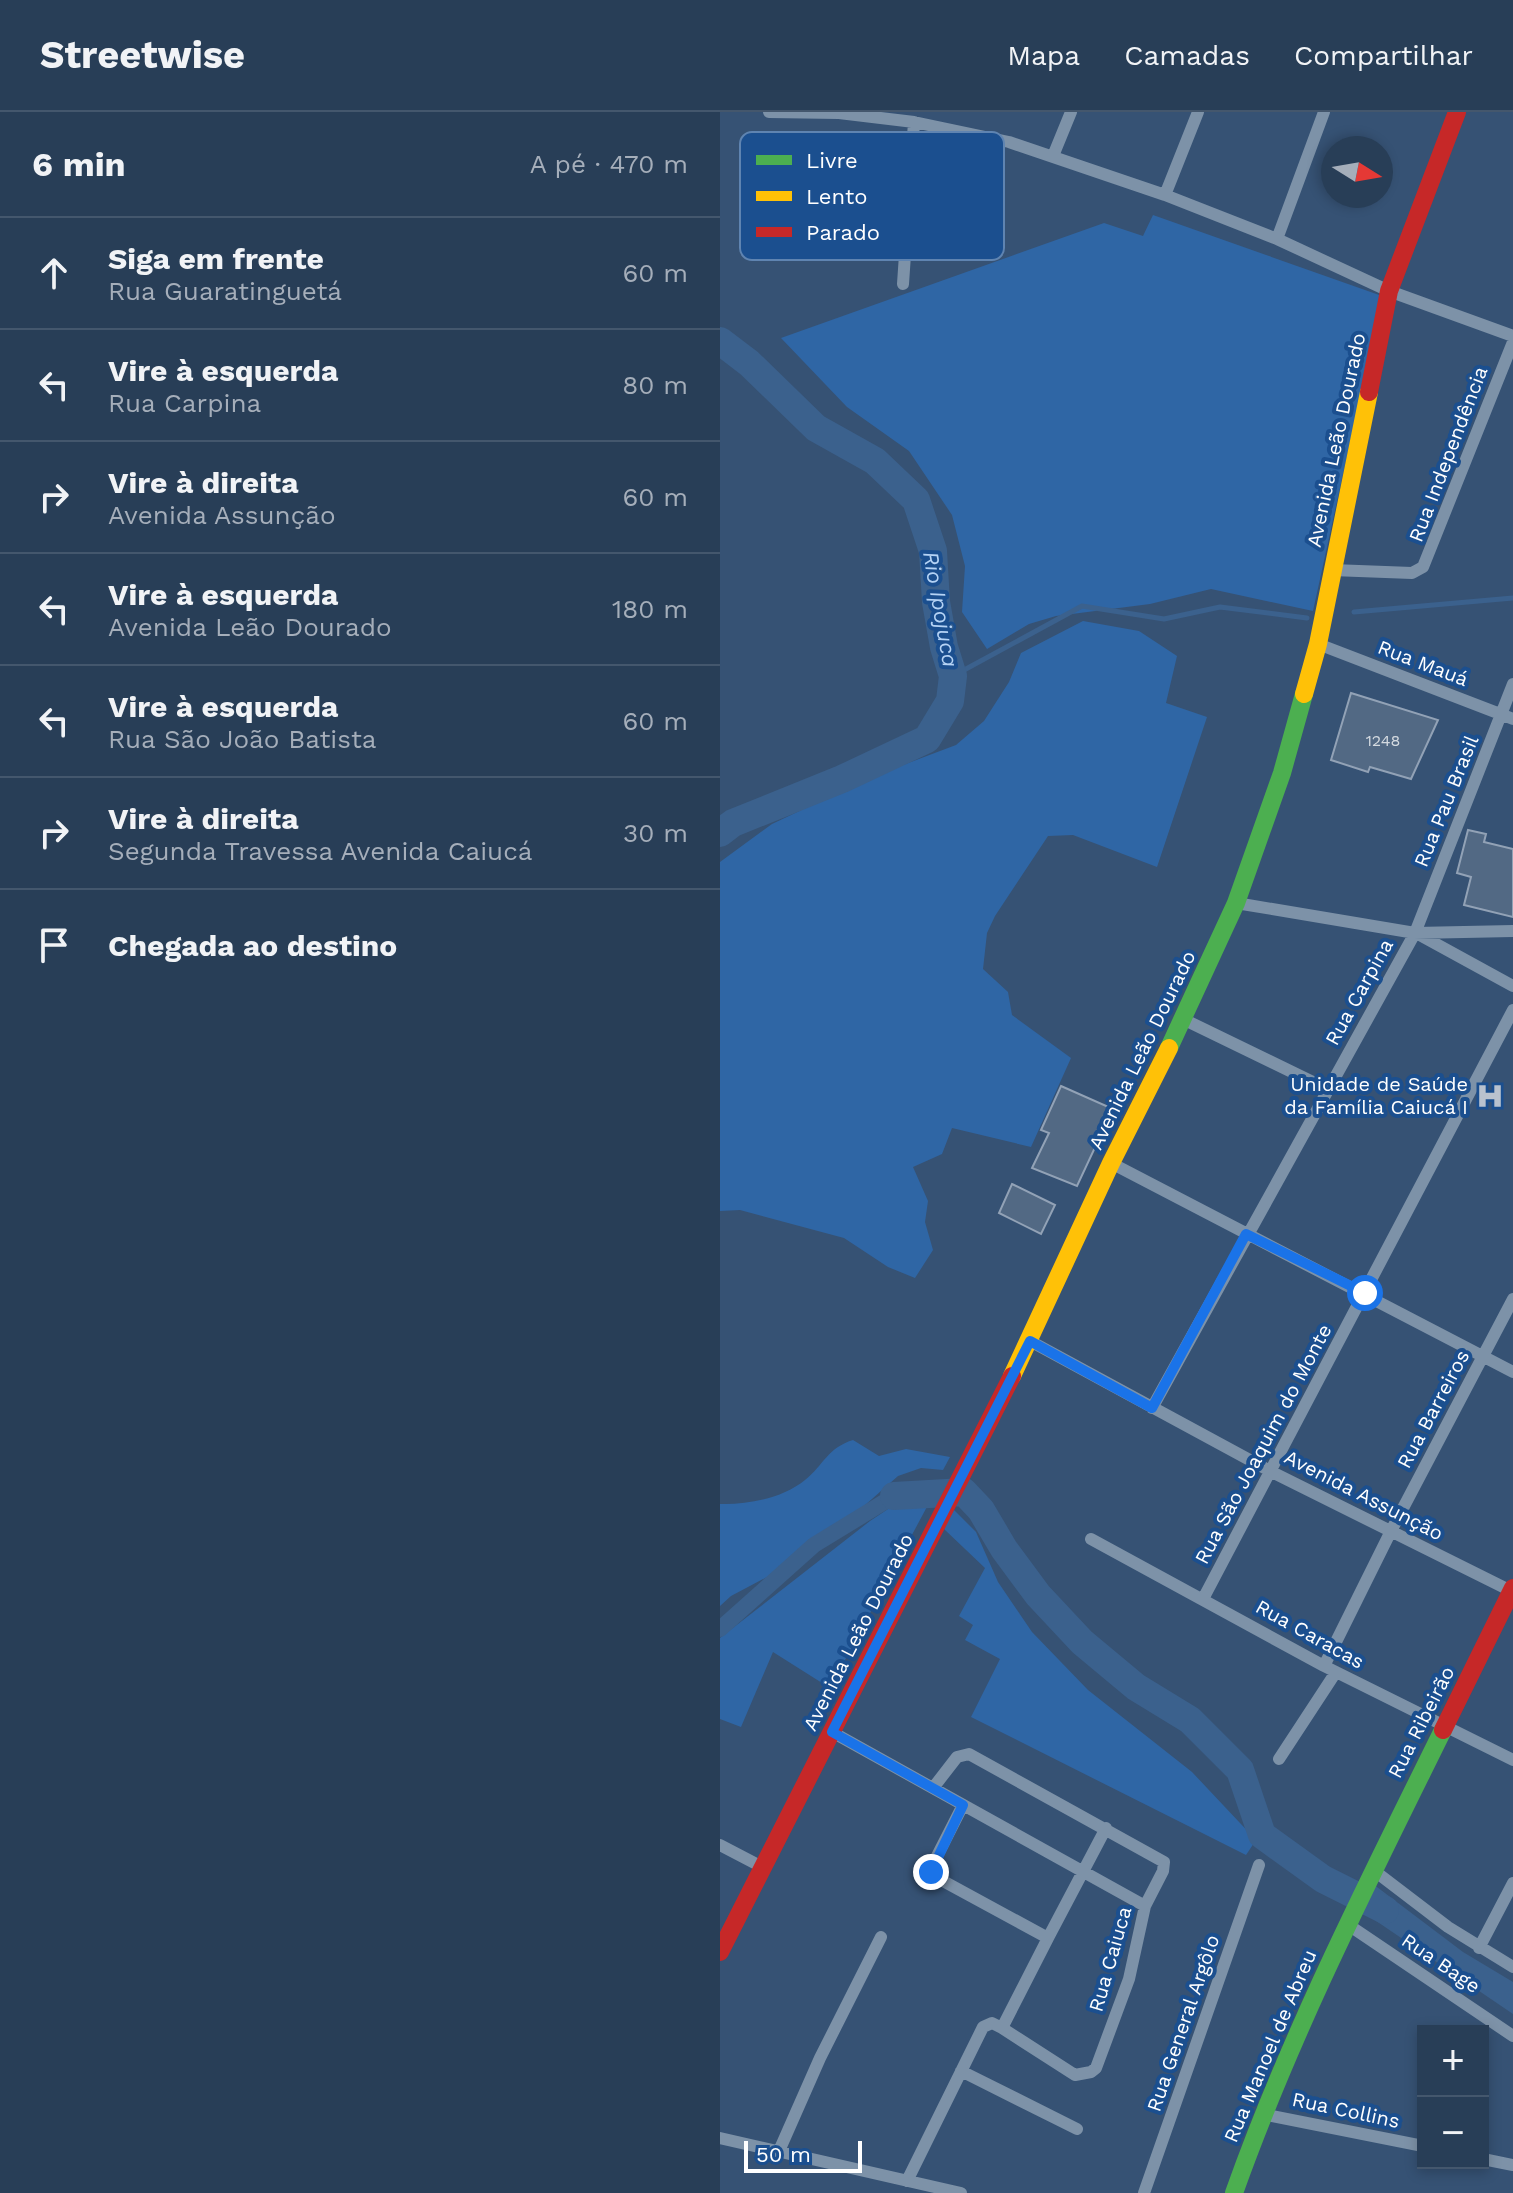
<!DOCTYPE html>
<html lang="pt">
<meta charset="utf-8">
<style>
:root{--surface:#283e57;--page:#30455d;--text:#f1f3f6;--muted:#a5aeba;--line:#44576d}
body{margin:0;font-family:"Work Sans",sans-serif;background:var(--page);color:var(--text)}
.controls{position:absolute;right:24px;bottom:24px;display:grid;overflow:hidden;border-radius:0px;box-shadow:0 4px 12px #0003}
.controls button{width:72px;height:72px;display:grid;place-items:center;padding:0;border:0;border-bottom:2px solid var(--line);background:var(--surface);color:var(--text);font:40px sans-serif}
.compass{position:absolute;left:601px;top:24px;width:72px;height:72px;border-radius:50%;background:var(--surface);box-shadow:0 4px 12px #0003;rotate:101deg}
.scale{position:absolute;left:24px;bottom:20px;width:118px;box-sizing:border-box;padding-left:8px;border:4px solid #fff;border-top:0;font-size:22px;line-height:28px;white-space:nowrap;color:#fff;-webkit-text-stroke:6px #1b4f8f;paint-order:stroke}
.stop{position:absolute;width:24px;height:24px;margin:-18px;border:6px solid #1a73e8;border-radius:50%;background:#fff}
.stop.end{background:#1a73e8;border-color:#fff;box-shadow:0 2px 8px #0008}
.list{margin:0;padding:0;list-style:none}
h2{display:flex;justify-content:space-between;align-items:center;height:104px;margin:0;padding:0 32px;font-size:34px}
h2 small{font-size:26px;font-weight:400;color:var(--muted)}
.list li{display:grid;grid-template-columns:52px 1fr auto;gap:24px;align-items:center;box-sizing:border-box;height:112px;padding:0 32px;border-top:2px solid var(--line)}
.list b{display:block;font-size:30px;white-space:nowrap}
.list p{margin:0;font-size:26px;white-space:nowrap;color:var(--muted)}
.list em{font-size:26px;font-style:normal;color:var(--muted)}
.icon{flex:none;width:44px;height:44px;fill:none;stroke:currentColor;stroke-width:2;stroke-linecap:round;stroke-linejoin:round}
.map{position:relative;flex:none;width:793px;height:2081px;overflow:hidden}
header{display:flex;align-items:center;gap:48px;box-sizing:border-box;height:112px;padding:0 40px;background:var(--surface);border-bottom:2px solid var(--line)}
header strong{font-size:38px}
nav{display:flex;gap:44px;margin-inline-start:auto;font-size:28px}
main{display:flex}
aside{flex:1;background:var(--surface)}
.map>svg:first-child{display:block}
.green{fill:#2f66a5}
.water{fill:#3b618d}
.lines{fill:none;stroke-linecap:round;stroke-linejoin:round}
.stream{stroke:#3b618d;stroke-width:5}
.canal{stroke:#3b618d;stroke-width:16}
.river{stroke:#3b618d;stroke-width:28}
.building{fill:#526984;stroke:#92a2b6;stroke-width:2}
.street{stroke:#7d92a8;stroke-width:12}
.fast{stroke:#4caf50;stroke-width:18}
.slow{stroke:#ffc107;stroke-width:18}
.jam{stroke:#c62828;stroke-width:18}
.route{stroke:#1a73e8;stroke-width:10}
.labels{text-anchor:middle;stroke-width:8;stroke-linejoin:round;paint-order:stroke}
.number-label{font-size:16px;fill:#d4dae0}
.street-label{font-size:20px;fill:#fff;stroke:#1b4f8f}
.poi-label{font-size:20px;fill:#fff;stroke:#1b4f8f;text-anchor:end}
.water-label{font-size:22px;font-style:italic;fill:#b5d3f5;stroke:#1b4f8f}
.key{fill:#1b4f8f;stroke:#5f84b1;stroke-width:2}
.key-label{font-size:22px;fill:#fff}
</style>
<header>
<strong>Streetwise</strong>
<nav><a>Mapa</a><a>Camadas</a><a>Compartilhar</a></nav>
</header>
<main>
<aside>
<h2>6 min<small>A pé · 470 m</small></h2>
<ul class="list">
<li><svg class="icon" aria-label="ahead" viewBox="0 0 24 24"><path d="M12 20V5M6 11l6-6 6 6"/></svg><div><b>Siga em frente</b><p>Rua Guaratinguetá</p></div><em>60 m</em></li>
<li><svg class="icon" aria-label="left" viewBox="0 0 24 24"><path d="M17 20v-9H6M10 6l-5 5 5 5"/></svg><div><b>Vire à esquerda</b><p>Rua Carpina</p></div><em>80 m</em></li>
<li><svg class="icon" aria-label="right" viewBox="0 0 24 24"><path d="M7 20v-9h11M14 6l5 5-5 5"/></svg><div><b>Vire à direita</b><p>Avenida Assunção</p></div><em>60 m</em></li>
<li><svg class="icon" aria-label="left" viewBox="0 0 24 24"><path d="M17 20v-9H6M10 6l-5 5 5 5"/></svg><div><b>Vire à esquerda</b><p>Avenida Leão Dourado</p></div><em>180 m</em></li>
<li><svg class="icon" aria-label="left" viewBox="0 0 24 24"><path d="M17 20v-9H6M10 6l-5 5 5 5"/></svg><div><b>Vire à esquerda</b><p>Rua São João Batista</p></div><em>60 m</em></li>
<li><svg class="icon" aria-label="right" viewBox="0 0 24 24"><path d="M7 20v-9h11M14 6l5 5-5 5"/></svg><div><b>Vire à direita</b><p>Segunda Travessa Avenida Caiucá</p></div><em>30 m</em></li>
<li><svg class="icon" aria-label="arrive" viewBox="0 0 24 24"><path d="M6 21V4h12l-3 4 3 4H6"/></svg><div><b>Chegada ao destino</b></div></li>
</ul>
</aside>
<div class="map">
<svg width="793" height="2081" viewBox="0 0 793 2081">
<rect width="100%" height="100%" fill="#365274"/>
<path class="green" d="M433,103L662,184L593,499L491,477L430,492L336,504L309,512L267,537L242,500L245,454L232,403L189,339L127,295L61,226L384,111L423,124Z
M363,509L419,519L457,544L446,591L487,605L437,755L353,723L328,724L275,804L267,821L263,857L288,880L292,903L351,946L311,1035L232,1016L222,1042L193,1055L208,1089L205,1110L213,1138L195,1166L168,1155L124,1126L20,1098L0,1099V750L52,712L151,665L236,633L264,609L289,570L301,541Z
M133,1328L159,1344L186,1337L230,1345L223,1358L201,1356L178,1364L127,1409L100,1424L77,1445L47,1465L11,1484L0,1494V1392C28,1393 63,1386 85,1368C104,1353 107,1336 133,1328Z
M177,1391H209L110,1576L53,1540L21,1615L0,1607V1526L150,1409Z
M233,1397L256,1420L278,1470L312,1520L368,1578L472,1660L536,1728L526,1743L251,1605L280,1547L245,1528L253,1513L239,1504L265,1456L224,1417Z"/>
<path class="water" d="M653,1772L743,1840L793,1870V1902L640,1798Z"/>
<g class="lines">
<path class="stream" d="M634,500L793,486
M233,564L362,494L444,507L500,495L587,506"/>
<path class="canal" d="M0,1517L94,1433L174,1384"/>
<path class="river" d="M0,229L29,251L96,316L155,349L196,388L213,439L216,490L224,535L233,564L230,589L207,627L122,667L13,711L0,721
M174,1384L244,1380L261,1398L284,1437L318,1483L362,1530L416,1575L470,1608L520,1658L542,1723L603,1767L665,1798"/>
</g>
<path class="building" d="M631,581L718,608L691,667L650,655L648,660L611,648Z
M748,718L766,722L764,730L793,737V805L744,793L751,765L737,761Z
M341,974L393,997L357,1074L312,1056L329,1021L321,1018Z
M292,1072L335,1093L321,1122L279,1101Z"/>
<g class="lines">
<path class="street" d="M49,0L119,1L194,10L289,30L445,83L557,127L669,179L793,224
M333,44L351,0
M445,83L478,0
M557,127L604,0
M183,172L194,10
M612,458L692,461L703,455L793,230
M598,532L793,607
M516,791L695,821L793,819
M698,822L793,874
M463,907L607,977
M391,1051L793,1260
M310,1229L550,1359L793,1480
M432,1296L695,821L793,572
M371,1427L604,1554L793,1648
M483,1487L793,898
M604,1554L671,1419L793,1187
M112,1620L425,1794
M559,1647L616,1560
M213,1676L237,1645L249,1642L444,1750L443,1759L425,1794L409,1867L376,1956L371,1960L355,1963L282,1916
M0,1733L44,1756
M652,1757L728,1815L793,1855
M627,1812L793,1924
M328,1826L386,1716
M759,1836L793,1771
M241,1959L357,2017
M542,2002L703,2034
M0,2026L241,2081
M59,2039L100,1946L161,1825
M763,2047L793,2053
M187,2069L263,1915L272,1911L282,1916L328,1826L212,1763L213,1752L243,1693
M424,2081L539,1753"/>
<path class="fast" d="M449,936L516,791L562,661L584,582
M514,2081C571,1921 648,1770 723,1618"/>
<path class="slow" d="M584,582L598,532L649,280
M292,1264L391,1051L449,936"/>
<path class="jam" d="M649,280L669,179L737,0
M723,1618L793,1476
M0,1840L292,1264"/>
</g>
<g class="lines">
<path class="route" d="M211,1760L243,1693L112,1620L310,1229L432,1296L526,1122L645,1181"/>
</g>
<defs>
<g id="hospital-bare" transform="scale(2.16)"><path d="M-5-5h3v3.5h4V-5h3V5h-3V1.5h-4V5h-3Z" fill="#b9c2ce" stroke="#1b4f8f" stroke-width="2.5" paint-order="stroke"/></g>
</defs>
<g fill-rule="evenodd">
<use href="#hospital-bare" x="770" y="984"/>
</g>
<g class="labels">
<g class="number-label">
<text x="663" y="634">1248</text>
</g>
<g class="street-label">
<text transform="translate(616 328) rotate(-78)" y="7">Avenida Leão Dourado</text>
<text transform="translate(728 342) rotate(-69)" y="7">Rua Independência</text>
<text transform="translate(703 551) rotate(21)" y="7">Rua Mauá</text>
<text transform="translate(726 689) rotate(-68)" y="7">Rua Pau Brasil</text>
<text transform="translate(639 880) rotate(-61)" y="7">Rua Carpina</text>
<text transform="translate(422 938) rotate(-64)" y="7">Avenida Leão Dourado</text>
<text transform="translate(713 1297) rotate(-62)" y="7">Rua Barreiros</text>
<text transform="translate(543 1332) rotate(-62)" y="7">Rua São Joaquim do Monte</text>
<text transform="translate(644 1383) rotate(27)" y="7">Avenida Assunção</text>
<text transform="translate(138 1520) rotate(-63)" y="7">Avenida Leão Dourado</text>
<text transform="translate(590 1522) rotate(29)" y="7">Rua Caracas</text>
<text transform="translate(701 1610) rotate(-63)" y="7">Rua Ribeirão</text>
<text transform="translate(390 1847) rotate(-74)" y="7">Rua Caiuca</text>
<text transform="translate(721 1851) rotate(34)" y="7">Rua Bage</text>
<text transform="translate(463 1911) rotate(-71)" y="7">Rua General Argôlo</text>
<text transform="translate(550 1934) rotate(-67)" y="7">Rua Manoel de Abreu</text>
<text transform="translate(626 1998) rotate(12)" y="7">Rua Collins</text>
</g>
<g class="poi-label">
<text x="748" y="979">Unidade de Saúde<tspan x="748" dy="23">da Família Caiucá I</tspan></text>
</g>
<g class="water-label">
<text transform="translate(221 497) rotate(80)" y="8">Rio Ipojuca</text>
</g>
</g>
<rect x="20" y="20" width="264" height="128" rx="12" class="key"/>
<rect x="36" y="43" width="36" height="10" fill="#4caf50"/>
<rect x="36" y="79" width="36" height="10" fill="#ffc107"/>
<rect x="36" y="115" width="36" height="10" fill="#c62828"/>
<g class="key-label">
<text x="86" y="56">Livre</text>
<text x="86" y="92">Lento</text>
<text x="86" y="128">Parado</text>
</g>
</svg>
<div class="controls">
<button>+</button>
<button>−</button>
</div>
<svg class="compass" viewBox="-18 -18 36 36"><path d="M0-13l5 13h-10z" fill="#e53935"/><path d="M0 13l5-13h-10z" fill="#a5aeba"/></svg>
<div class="scale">50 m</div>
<div class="stop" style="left:645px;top:1181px"></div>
<div class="stop end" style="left:211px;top:1760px"></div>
</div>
</main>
